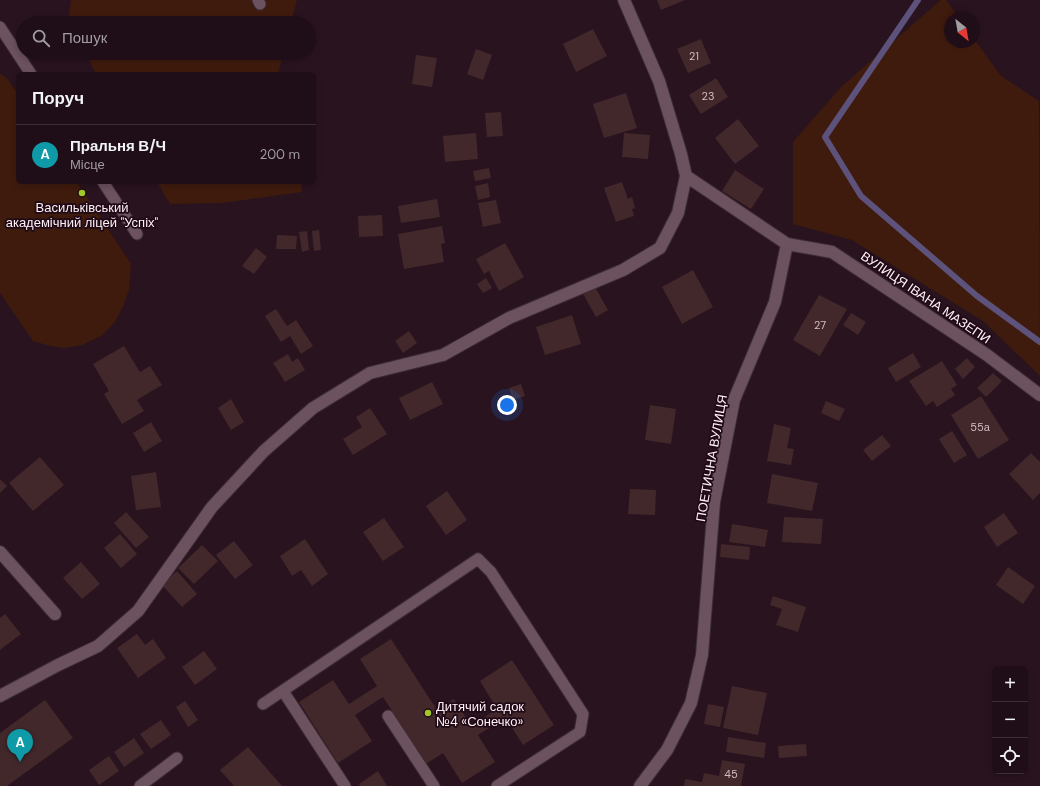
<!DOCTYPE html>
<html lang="uk">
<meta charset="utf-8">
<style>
:root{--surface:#1f0e17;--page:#2c1c24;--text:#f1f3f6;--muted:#a19ca1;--line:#3c2e36;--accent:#a2c928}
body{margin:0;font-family:"DM Sans",sans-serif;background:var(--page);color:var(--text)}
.controls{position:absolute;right:12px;bottom:12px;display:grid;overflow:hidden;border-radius:6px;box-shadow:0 2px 6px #0003}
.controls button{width:36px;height:36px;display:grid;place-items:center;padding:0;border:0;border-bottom:1px solid var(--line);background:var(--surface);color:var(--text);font:20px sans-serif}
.compass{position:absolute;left:944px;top:12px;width:36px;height:36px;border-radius:50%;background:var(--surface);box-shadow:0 2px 6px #0003;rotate:149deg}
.you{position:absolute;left:507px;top:405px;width:14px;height:14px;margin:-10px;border:3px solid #fff;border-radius:50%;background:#1a73e8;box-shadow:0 0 0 6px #1a73e833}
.badge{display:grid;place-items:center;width:26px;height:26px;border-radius:50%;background:var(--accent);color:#fff;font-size:13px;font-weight:700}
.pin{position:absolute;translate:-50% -33px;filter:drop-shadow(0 1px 2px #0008)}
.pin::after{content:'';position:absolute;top:21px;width:14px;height:12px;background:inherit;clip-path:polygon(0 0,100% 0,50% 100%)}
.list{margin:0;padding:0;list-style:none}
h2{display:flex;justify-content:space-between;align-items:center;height:52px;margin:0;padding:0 16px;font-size:17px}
h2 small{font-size:13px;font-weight:400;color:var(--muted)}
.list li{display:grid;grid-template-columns:26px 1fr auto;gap:12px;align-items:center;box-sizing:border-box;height:60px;padding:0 16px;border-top:1px solid var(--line)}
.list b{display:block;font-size:15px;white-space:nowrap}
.list p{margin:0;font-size:13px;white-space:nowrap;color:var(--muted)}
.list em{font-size:13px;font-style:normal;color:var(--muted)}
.icon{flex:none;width:22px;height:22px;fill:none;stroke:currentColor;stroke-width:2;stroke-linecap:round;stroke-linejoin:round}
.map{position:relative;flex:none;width:1040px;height:786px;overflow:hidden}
.search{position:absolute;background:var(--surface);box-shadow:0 2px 6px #0003;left:16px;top:16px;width:300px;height:44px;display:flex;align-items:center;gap:10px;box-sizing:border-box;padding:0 14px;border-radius:22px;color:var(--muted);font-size:15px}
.panel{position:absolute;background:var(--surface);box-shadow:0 2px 6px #0003;left:16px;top:72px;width:300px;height:112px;border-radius:6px}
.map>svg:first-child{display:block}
.green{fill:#3f1b0d}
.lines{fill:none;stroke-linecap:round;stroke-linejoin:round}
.stream{stroke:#5c527b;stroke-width:6}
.building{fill:#42282a}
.lane-casing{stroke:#3c2d34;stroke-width:13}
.street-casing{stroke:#3c2d34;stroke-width:14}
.lane{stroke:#6c515e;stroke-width:11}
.street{stroke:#6c515e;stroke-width:12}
.poi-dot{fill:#a2c928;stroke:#1f0a16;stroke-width:1.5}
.labels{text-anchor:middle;stroke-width:3.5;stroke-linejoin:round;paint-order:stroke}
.number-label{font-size:11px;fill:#d0bdc3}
.poi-label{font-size:13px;fill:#ffeff6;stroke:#1f0a16}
.street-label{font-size:13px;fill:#ffeff6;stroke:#1f0a16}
</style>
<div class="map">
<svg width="1040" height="786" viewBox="0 0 1040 786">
<rect width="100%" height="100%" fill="#29131f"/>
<path class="green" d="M71,0H309H297L291,23H68Z
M941,0H946L959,18H950V42H974V39L1001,76L1039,101L1040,376L983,321L852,240L793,224V142L842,86Z
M85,53H283L278,74H96Z
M0,74L6,77L18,94V182H77L131,264L129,290L124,304L115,322L101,336L82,345L64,348L50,346L33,341L0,293Z
M157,182H301L302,192L222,203L170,204Z"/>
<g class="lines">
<path class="stream" d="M918,0L825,137L861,196L977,296L1040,342"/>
</g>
<path class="building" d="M657,0H685L661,10Z
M593,29L607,56L576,72L563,44Z
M701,39L711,63L688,73L677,49Z
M476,49L492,55L483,80L467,74Z
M416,55L437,58L432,87L412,84Z
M716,78L728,97L701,114L689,95Z
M626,93L637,128L604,138L593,104Z
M501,112L503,136L487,137L485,113Z
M738,119L759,146L735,164L715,138Z
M476,133L478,159L445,162L443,136Z
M624,133L650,135L648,159L622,157Z
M489,168L491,178L475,181L473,171Z
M735,170L764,189L751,209L722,191Z
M622,182L628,199L632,197L635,208L632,209L634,216L616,222L604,188Z
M488,183L490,197L478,200L475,186Z
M437,199L440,217L401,223L398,206Z
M496,200L501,223L483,227L478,203Z
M382,215L383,236L359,237L358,216Z
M442,226L445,243L441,244L444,262L404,269L398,234Z
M319,230L321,250L314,251L312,231Z
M307,231L309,250L302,252L299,232Z
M277,235L297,236L296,249H276Z
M505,243L524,277L499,291L489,271L484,274L476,259Z
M256,248L267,257L254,274L242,266Z
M693,270L713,307L682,324L662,287Z
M486,278L492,288L483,293L477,284Z
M595,287L608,310L596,317L583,294Z
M819,295L847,309L820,356L793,340Z
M276,309L287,326L296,320L313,346L301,354L290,336L281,342L265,316Z
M851,313L866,322L858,335L843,325Z
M572,315L581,344L545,355L536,327Z
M409,331L417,343L403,353L395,341Z
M124,346L140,372L150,366L162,385L137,400L144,411L122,424L104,394L109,391L93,364Z
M913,353L921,367L896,382L888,368Z
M288,354L292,362L298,358L305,370L285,382L273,363Z
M967,358L975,367L963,379L955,369Z
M942,361L957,385L951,389L955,395L937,407L933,401L926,406L909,381Z
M993,373L1002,381L986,397L977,388Z
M432,382L443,404L410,420L399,398Z
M521,384L525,396L513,400L509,388Z
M981,396L1009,440L978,459L951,415Z
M231,399L244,422L231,430L218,408Z
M826,401L845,409L839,421L821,413Z
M650,405L676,409L671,444L645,440Z
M370,408L387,434L353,455L343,439L362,427L356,417Z
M151,422L162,441L144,452L133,433Z
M774,424L791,428L787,448L794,449L791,465L767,461Z
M952,431L967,455L954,463L939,439Z
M882,435L891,446L872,461L863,450Z
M1031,453L1040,462V493L1033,500L1009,474Z
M40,457L64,485L33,511L9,483Z
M156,472L161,507L136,510L131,476Z
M772,474L818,483L812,511L767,503Z
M0,479L7,486L0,493Z
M630,489L656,490L655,515L628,514Z
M447,491L467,520L446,535L426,506Z
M126,512L149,537L136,548L114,523Z
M1004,513L1018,533L997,547L984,527Z
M784,517L823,519L821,544L782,542Z
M384,518L404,547L383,561L363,532Z
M732,524L768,530L765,547L729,542Z
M120,534L137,554L121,568L104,548Z
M305,539L328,574L312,586L301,570L292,576L280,556Z
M234,541L253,565L235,579L216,555Z
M721,544L750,547L749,560L720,557Z
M202,545L218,561L194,584L178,568Z
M81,562L100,584L82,599L63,578Z
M1008,567L1035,586L1023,604L996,585Z
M177,571L197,594L182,607L162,585Z
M773,596L806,607L798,632L776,625L782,609L770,605Z
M5,614L21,634L0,650V618Z
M137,634L145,645L153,639L166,658L138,678L117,648Z
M391,639L437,710L454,699L471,726L497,709L480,681L512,660L554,725L523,745L506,718L478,735L495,762L462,783L443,753L426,764L383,697L355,715L372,741L338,763L299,702L333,680L349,704L377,686L360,659Z
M204,651L217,669L195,685L182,667Z
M732,686L767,693L758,735L723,728Z
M45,700L73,738L7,786H0V733Z
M185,701L198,720L188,727L176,707Z
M708,704L724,707L720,727L704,724Z
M161,720L171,735L151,749L140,734Z
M728,737L766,743L764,758L726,752Z
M134,738L144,753L124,767L114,752Z
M806,744L807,756L779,758L778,746Z
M248,747L282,786H234L220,770Z
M109,756L119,771L99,785L89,770Z
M722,760L745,764L741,786H684L685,779L702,782L704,773L719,776Z
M378,771L387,786H360L359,784Z"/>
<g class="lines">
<g class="lane-casing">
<path id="lane" d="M258,0L260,4
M0,27L31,74
M103,182L137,234
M283,691L345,786
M263,704L478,559L491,572L583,714L580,732L497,786
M388,716L434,786
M140,786L177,758"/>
</g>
<g class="street-casing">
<path id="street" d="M624,0L659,81L681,154L686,176L787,244L775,302L734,400L714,502L702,655L691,703L667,750L640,786
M787,244L832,252L987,355L1040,395
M0,552L55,614
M0,696L58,665L98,646L138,611L212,507L264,451L313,408L370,373L443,355L509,318L623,270L660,248L678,213L686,176"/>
</g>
<use href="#lane" class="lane"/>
<use href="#street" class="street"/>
</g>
<g class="poi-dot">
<circle cx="82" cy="193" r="4"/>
<circle cx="428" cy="713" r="4"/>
</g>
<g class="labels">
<g class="number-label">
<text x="694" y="60">21</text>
<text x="708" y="100">23</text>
<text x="820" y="329">27</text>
<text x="980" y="431">55а</text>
<text x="731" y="778">45</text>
</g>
<g class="poi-label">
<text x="82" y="212">Васильківський<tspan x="82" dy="15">академічний ліцей "Успіх"</tspan></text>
<text x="436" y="711" text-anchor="start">Дитячий садок<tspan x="436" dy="15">№4 «Сонечко»</tspan></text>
</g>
<g class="street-label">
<text transform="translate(926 297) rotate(34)" y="5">ВУЛИЦЯ ІВАНА МАЗЕПИ</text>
<text transform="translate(711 458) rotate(-80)" y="5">ПОЕТИЧНА ВУЛИЦЯ</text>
</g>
</g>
</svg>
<div class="controls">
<button>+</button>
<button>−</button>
<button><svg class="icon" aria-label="locate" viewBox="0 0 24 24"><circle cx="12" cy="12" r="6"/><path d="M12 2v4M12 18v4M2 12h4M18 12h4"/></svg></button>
</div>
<svg class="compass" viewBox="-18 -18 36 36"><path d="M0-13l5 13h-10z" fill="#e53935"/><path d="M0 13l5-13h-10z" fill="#a19ca1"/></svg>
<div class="you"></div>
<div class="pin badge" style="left:20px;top:762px;background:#0f9aa8">A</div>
<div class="search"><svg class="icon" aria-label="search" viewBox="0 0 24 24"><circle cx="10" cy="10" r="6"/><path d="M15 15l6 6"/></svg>Пошук</div>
<section class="panel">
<h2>Поруч<small></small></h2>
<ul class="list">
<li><span class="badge" style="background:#0f9aa8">A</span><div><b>Пральня В/Ч</b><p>Місце</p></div><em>200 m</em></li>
</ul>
</section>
</div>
